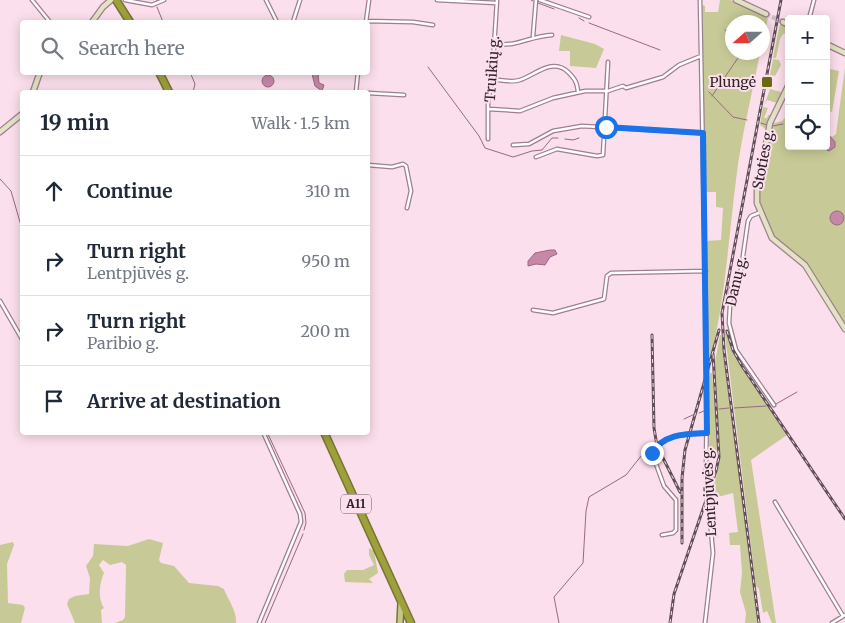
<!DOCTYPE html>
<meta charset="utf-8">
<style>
:root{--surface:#fff;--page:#f6f6f7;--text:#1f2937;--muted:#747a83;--line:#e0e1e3}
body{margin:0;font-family:Merriweather,serif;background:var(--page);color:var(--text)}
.controls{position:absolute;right:15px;top:15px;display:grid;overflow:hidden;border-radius:5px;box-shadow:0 2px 12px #0003}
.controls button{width:45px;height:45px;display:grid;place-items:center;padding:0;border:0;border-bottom:1px solid var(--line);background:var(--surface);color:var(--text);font:25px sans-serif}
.compass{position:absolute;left:725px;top:15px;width:45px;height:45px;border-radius:50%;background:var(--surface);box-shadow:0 2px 12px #0003;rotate:249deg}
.stop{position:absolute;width:15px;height:15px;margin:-11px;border:4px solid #1a73e8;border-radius:50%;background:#fff}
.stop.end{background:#1a73e8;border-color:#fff;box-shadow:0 1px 5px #0008}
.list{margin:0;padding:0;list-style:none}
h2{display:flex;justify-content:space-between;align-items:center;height:65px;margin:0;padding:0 20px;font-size:21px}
h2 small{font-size:16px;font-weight:400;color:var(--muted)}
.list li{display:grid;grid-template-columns:32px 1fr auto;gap:15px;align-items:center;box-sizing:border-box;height:70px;padding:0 20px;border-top:1px solid var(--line)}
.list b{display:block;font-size:19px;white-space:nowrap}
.list p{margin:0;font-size:16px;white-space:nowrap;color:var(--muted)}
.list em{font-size:16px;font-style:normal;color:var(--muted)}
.icon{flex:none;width:28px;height:28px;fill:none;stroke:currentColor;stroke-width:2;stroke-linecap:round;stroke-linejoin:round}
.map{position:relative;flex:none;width:845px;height:623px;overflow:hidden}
.search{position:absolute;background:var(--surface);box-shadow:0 2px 12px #0003;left:20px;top:20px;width:350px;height:55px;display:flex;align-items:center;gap:12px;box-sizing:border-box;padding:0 18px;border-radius:5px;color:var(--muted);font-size:19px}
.panel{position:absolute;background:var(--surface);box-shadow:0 2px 12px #0003;left:20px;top:90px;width:350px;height:345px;border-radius:5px}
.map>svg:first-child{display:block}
.green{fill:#c7ca96}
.water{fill:#c788a8;stroke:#996982}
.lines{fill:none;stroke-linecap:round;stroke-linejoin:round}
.stream{stroke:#996982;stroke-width:1}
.secondary-tunnel{stroke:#d3b9c5;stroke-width:4.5;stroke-dasharray:4.5 2;stroke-linecap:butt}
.street-casing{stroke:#9f7e8e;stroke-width:5}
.secondary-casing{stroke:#9f7e8e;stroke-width:7}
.primary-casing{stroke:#777434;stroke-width:8}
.highway-casing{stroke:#777434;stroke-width:9}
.street{stroke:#fff;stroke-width:2.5}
.secondary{stroke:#e2e2c4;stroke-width:4.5}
.primary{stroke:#c5c689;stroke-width:5}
.highway{stroke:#9ea03b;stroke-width:6}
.rail-casing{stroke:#604f57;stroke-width:3}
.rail{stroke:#fcdfec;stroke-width:1;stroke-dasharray:4;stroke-linecap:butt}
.route{stroke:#1a73e8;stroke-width:6}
.poi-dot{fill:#6a6b0a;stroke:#fcdfec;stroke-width:2}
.labels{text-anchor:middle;stroke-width:4;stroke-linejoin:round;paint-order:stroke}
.shield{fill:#fcdfec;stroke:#6c5b63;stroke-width:1}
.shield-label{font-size:12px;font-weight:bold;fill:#2f2228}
.street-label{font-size:14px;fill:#2f2228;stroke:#fcdfec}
.poi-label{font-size:14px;fill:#2f2228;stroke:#fcdfec;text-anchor:end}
</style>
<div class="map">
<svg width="845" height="623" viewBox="0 0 845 623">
<rect width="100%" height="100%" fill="#fcdfec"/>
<path class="green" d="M720,0H730L768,18L763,42L762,22H732V52L760,53C752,95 741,137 736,180C728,242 725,306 708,367L706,241L721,240L723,208L716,207V192H705L702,5L705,6V12H718Z
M780,24L789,28V33L783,34L780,39L776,58H773Z
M561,35L595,44L604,49L596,68L570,66V51H559Z
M773,59L779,60L781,65L775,76L770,75Z
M845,67V326L805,262L772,235L759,205L758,196L771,124L782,121L789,113V146H826V132L832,137L836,134Z
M826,68L839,71L832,112L826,111Z
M770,89L781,92L777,103L767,100L764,106Z
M763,107L768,108L764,118H767L768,115H771L767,130L760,125Z
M724,327L736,358L787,435L751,460L776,623H772L767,611L763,613L759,589L756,586Z
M720,335H721L759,623H745L746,613L740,592L742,573L740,545H730L729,533L738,532L733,493L714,498L715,533L712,535L709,495L717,475L720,453L714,367Z
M710,373H712L718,449L712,455L709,452Z
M149,539L163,543L159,560L161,563L174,566L189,583L218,586L224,589C228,600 237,611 236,623H115L123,620L125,617L126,565L122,562L110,565L103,560L99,565L104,573C100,582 97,598 104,608L101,610L102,623H75L67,604L69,599L75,596L89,594L90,578L86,566L93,556L94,544L128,546Z
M13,542L14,545L7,564L8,603L23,605L25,608L21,623H0V545Z
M369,548L374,551L378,573L369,579L373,583L345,582L344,574L347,570H363L374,565L369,555Z"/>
<path class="water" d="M314,73H318L319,83L324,85L322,91L315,86L312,74Z
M262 81a6 6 0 1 1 12 0a6 6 0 1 1-12 0Z
M826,132L835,142V147L829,151L817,146H826Z
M830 218a7 7 0 1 1 14 0a7 7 0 1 1-14 0Z
M550,250H555L557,254L550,257L545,265L536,264L528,266V261L535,253Z"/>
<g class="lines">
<path class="stream" d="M157,0V1
M531,0L533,1
M538,3L554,9
M157,7L163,22
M579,18L584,21
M589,23L660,50
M725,30L732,34
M428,67L479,136L485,148L513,157L532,151L542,150L552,138H558
M190,72L195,84L193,92
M709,92L733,117L747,120
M712,96L742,52
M761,123L767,125
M773,126L783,124
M565,139L573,140L579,138
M0,179L11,191L22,229
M776,404L797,392
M734,408L766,406
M719,409L729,408
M699,413L704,411
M684,419L695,414
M267,432L305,513L306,523L304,530
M265,623L303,534
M559,623L554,597L583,563L586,511L589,497L626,475L649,446"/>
<path class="secondary-tunnel" d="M766,14L783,22"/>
<g class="street-casing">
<path id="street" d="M32,0L50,22
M125,0L152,5L164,0
M266,0L277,22
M437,0L496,3
M540,0L589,17
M700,0L707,378L706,474L713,553L705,623
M809,19L814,0
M366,21L413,22L433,25
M293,22L300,0
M366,22L369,0
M533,36L536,0
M495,44C518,47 530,36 552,35
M492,79C501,80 512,83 520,80C535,75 553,57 568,72C575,79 577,82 578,92
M356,92L358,72
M368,93L404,95
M489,109L520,111L553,98L585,91H608L623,86L626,88L663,77L679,65L701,56
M488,139V101L492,79L497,0
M513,145L529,144L553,131L582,126L703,133
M536,157L557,149L597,156L603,155L608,62
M368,165L392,167L403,164L406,166L411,191L407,208
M761,212L751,216L748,221L741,270L731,289L729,323L736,350L774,405
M0,301L22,339
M533,310L553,313L604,299L607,276L611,273L706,271
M775,502L843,616
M662,535L673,533L676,530V500L664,486L652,453C664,433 687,434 707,433
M259,623L301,522L300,514L263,432
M832,623L845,615"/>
</g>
<g class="secondary-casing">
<path id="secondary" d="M736,0L766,14
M92,22L103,7L111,0
M783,22L789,25
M826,44L845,53
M789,84L770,123L757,191V203L772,238L805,265L845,329
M33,92L40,72
M0,132L22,114"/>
</g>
<g class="primary-casing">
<path id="primary" d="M400,623L401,603"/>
</g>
<g class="highway-casing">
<path id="highway" d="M116,0L130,22
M159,72L169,92
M324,432L411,623"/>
</g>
<use href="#street" class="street"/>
<use href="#secondary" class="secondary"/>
<use href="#primary" class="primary"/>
<use href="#highway" class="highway"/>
<g class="rail-casing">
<path id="rail" d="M727,331L733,350L742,366L845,519
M652,335L654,428L657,446L680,492
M682,543V478L685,450L719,330
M670,623L674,594L716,471L719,457L713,354
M759,623L724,350L722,313L781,0"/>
</g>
<use href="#rail" class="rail"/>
</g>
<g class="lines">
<path class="route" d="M606,127L703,133L707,433C687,434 664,433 652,453"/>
</g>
<rect class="poi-dot" x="761" y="76" width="12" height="12" rx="2.5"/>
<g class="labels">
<rect class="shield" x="341" y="494.5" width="30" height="19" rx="4"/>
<g class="shield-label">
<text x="356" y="508">A11</text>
</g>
<g class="street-label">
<text transform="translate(492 69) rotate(-86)" y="5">Truikių g.</text>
<text transform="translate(763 159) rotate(-79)" y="5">Stoties g.</text>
<text transform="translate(736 281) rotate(-77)" y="5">Danų g.</text>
<text transform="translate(709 492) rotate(-93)" y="5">Lentpjūvės g.</text>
</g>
<g class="poi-label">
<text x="756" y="87">Plungė</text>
</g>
</g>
</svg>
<div class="controls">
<button>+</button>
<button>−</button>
<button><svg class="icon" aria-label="locate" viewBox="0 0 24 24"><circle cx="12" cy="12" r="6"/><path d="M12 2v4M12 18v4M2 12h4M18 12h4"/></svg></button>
</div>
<svg class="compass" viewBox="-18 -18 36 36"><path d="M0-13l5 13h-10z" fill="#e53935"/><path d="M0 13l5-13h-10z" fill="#747a83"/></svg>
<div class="stop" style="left:606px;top:127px"></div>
<div class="stop end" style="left:652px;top:453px"></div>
<div class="search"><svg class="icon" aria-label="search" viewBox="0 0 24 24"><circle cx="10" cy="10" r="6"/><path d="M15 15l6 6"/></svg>Search here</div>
<section class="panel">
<h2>19 min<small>Walk · 1.5 km</small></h2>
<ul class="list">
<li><svg class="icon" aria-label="ahead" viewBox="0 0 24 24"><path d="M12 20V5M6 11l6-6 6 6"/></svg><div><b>Continue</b></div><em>310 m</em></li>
<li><svg class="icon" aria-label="right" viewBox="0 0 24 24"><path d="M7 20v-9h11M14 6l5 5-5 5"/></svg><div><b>Turn right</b><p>Lentpjūvės g.</p></div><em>950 m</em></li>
<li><svg class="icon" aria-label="right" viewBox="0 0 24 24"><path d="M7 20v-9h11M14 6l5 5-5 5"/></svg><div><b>Turn right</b><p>Paribio g.</p></div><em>200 m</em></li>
<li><svg class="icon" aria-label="arrive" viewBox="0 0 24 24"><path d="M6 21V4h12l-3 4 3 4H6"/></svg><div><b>Arrive at destination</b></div></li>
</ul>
</section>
</div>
